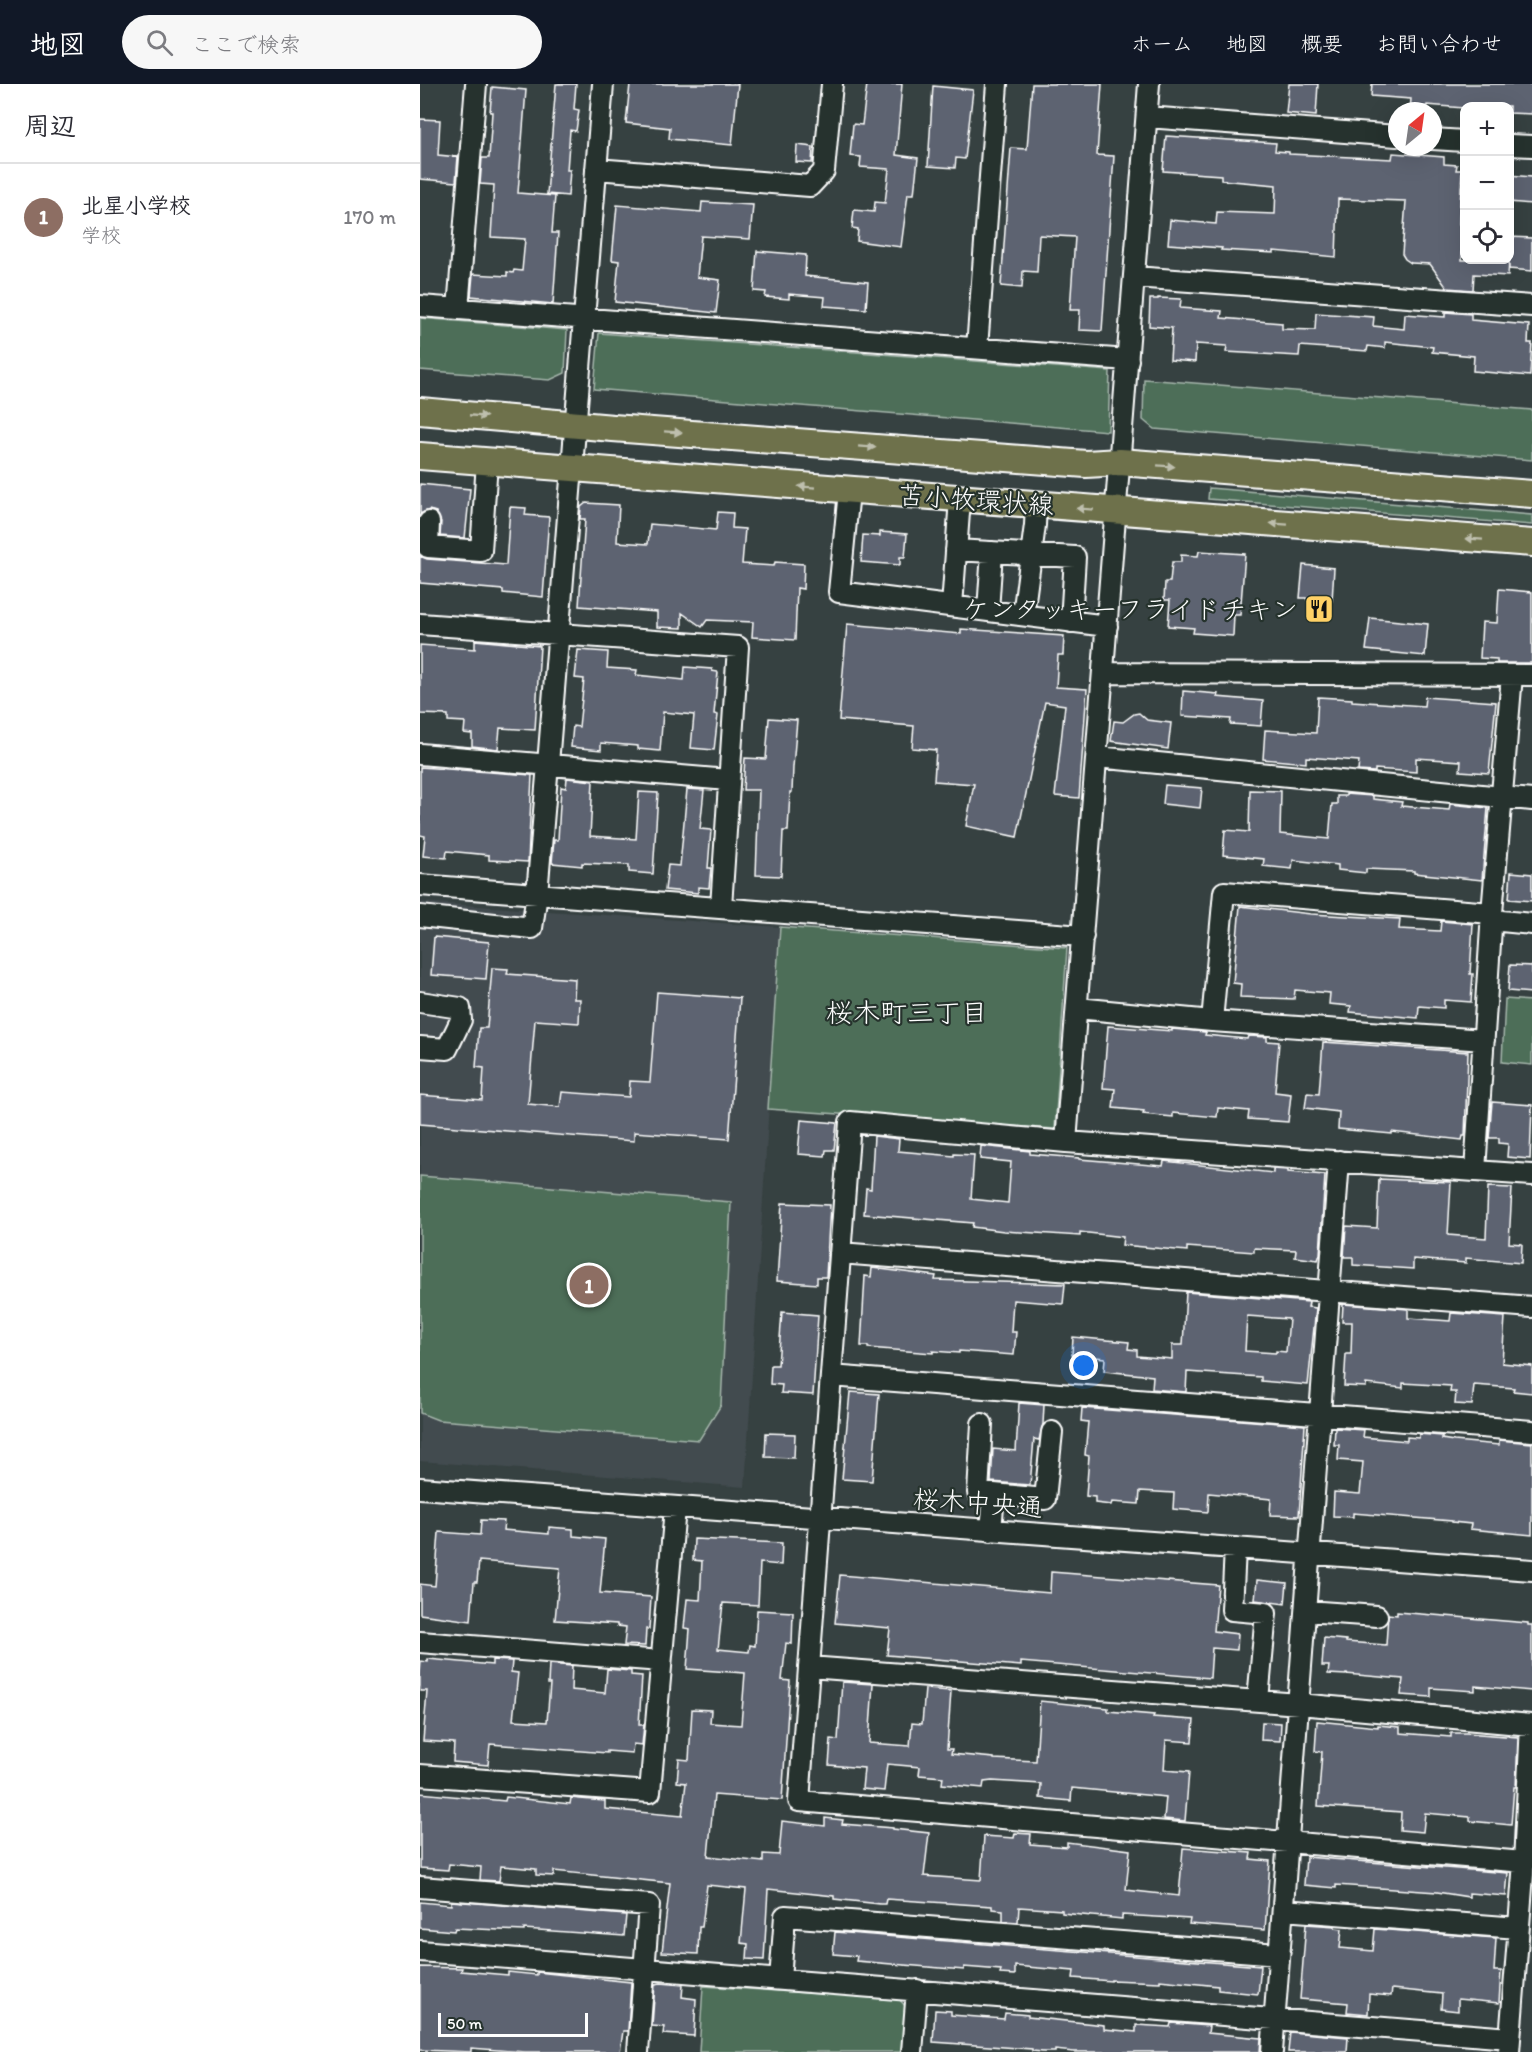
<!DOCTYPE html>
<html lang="ja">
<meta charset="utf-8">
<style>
:root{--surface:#fff;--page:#f7f7f7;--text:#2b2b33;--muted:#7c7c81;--line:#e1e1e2;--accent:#111827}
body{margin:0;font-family:Itim,"Klee One",sans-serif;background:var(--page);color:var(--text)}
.controls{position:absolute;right:18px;top:18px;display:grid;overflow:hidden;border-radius:12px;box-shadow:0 6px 24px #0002}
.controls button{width:54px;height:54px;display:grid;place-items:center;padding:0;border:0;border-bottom:2px solid var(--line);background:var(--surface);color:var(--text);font:30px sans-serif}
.compass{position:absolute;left:968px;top:18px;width:54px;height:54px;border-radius:50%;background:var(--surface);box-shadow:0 6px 24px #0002;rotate:29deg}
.scale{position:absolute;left:18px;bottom:15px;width:150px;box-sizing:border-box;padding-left:6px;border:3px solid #fff;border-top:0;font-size:16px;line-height:21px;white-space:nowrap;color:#fff;-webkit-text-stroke:4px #26332d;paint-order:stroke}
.you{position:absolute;left:664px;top:1282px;width:21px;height:21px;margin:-15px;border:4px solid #fff;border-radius:50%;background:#1a73e8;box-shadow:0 0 0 9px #1a73e833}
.badge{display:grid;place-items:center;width:39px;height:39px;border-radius:50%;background:var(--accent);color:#fff;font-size:20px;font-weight:700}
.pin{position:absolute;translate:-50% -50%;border:3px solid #fff;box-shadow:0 2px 6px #0006}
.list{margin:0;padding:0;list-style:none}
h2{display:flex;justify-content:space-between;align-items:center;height:78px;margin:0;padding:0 24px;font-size:26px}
h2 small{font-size:20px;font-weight:400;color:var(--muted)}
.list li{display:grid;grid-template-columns:39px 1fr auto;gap:18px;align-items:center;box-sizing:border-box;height:108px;padding:0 24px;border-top:2px solid var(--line)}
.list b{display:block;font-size:22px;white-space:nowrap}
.list p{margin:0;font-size:20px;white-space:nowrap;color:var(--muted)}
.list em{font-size:20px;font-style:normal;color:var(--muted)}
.icon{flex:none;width:33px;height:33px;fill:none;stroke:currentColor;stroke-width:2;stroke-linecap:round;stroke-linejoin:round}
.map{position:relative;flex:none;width:1112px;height:1968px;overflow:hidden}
header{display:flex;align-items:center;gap:36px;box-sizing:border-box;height:84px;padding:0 30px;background:var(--accent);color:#fff}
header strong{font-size:28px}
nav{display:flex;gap:33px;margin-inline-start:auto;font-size:21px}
.search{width:420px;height:54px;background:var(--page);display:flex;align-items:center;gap:15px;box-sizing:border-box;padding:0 21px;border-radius:33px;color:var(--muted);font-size:22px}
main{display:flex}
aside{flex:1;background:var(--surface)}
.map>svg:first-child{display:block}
.built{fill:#424b4f}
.green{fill:#4d6e59;stroke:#a6b6ac;stroke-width:1.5}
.building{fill:#5d6371;stroke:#fff;stroke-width:1.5;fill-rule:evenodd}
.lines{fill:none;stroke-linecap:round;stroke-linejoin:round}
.minor-casing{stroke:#fff;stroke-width:24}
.major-casing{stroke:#fff;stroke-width:30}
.minor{stroke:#26332d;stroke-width:20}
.major{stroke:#6e714b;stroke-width:26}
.oneway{fill:#bebfae}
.labels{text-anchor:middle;stroke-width:4.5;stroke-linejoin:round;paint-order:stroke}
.street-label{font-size:26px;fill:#fff;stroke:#26332d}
.poi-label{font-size:26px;fill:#fff;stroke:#26332d;text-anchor:end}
.neighbourhood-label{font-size:27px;fill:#fff;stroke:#26332d}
</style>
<header>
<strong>地図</strong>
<div class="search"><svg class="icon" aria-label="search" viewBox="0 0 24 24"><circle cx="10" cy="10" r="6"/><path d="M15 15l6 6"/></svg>ここで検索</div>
<nav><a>ホーム</a><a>地図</a><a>概要</a><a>お問い合わせ</a></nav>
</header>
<main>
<aside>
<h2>周辺<small></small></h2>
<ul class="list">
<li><span class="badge" style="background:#8d6e63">1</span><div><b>北星小学校</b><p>学校</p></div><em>170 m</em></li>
</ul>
</aside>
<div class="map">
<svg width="1112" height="1968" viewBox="0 0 1112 1968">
<rect width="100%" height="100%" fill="#364141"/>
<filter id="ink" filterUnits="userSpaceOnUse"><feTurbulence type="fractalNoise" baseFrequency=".0167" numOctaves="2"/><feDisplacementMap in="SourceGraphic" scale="12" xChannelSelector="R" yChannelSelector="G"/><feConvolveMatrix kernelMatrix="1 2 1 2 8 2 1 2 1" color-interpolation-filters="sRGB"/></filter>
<g filter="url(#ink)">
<path class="built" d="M0,818L360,843L325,1403L0,1377Z"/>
<path class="green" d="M0,234L147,246L145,289L130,296L0,286Z
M179,249L690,287L688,347L174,305Z
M724,295L1112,326V376L734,345L723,336Z
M789,404L1112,431V441L788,415Z
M360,843L647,864L635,1045L348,1025Z
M1085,915L1112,917V981L1082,978Z
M0,1092L311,1118L301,1321L279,1356L18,1336L0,1329Z
M283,1902L479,1915L486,1923L481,1968H279Z"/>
<path class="building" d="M136,0H156L154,25L159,26L156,47L150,46L147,86H150L148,112L127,110Z
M210,0H318L312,61L249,55L250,44L206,39Z
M447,0H482L476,71L498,74L494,110H488L481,163L437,157L438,145L432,144L434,126L454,128L455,118L465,119L469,85L440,83L441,73L430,72L433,40L442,41Z
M612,0H682L677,71L694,72L682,247L659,246L660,226H650L655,153L619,151L617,188L603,187L602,204L581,202L591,64L607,65Z
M869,0H898L896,32L866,29Z
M952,0H1112V30L1089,29V22L1044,24L1007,21L1006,27H990L991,15L951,12Z
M513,2L553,6L545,75L536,74L535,84L508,82Z
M72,3L106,6L98,109L135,112L132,149H138L133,220L51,212L53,190L87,192V188L93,189L94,186L102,187L105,155L71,153L74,101L60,100L62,74H69L72,28H70Z
M0,35L20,36L18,71L38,73L36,98L0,95Z
M746,52L856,59L855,67L869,68V70L972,75L973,69L1024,73V80L1037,81L1036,86H1042L1039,140L1044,141L1042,176H1089L1088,192L1054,190L1053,206L1027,204L1010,180L991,179L985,175L982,170L986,117L918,115L916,173L854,167V169L801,166L802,164L748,160L750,136L796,140L797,128L855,130L856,101L801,96V91L743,87Z
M377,61L393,63L392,79L376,78Z
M1089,91L1112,93V120L1089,118Z
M282,118L333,121L330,155L281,152L277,193L300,196L296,229L195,218L199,177L192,176L197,121L281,128Z
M1089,153L1112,154V187L1089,185Z
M337,167L386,171L385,192L448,198L446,225L404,222L405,213L369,210V215L345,213L346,208L334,207Z
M738,214L761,215L760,224L802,227L801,234L862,239V245L895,246L896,229L954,233L953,242L984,245L985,230L1025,233V228L1051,230V236L1109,241L1108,259H1112L1110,292L1053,287L1054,272L1012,268L1013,263L965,258V264L948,262L947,267L880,262L879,272L806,268L807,262L776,260L775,278L750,276L752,244L729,242L730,215H738Z
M0,400L50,405L45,454L20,452L21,438L16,428L9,426L0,430Z
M166,419L199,421L197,458L228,460L230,440L296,446L298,428L313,429L312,444L325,445L322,480L354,482L355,478L384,480L383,505L377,504L375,556L332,553L333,538L287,536L282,543L262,529V544L237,543V528L159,522L165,435H160L161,423Z
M90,423L106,424L105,431L129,433L123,513L83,509V506L0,499V472L7,475L86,481Z
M460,448L487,450L485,473H480V481L441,478L443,451L460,452Z
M779,467L825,470L820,531H814L813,552L773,549L774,544L748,542L750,516H744L745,498H750L752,478H761V471L778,472Z
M883,481L914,484L912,517H907L902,523H892L886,514H880Z
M1079,505L1112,508V579H1077V575L1060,574L1062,538L1077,539Z
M950,534L1008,540L1005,572L946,566Z
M427,540L541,550V545L644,552L643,571H638L636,603L667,605L659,714L635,712L645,621L625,618L597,753L546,742L554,700L514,697L516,666L492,664L494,642L419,636Z
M55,556L120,562L115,646L80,644L78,665L52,662V650L44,649L45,638L28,637V631L0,630V561L55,565Z
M158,566L188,568L187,584L217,586L216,591L264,596L265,583L292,585V587L298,588L294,630L298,631L294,666L271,664L274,631L243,628L240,667L218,665V662L181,659V666L151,663L153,642L159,643L164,595L155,594Z
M763,607L798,610L797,613L843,617L841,642L810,640L811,635L762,632Z
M898,613L932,615V617L1004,622L1005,613L1076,618L1069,689L1040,687L1041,677L996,674V688L955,685V688L938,687L939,677L886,673V679L843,675L845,646L896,649Z
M719,629L727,636L751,639L748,665L691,657L694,637L703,638L714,630Z
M349,634L377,636L373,683L372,708H370L368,747H363L361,792L336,791L339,706H323L325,674L346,675Z
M0,683L112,691L108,778L69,776V771L27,767L26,774L3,772L5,752L0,751Z
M147,694L173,697L170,752L216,755L219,708L238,709L233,790L209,788V781L162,779V782L132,779L134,756H138L141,703L146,704Z
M745,701L782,704L780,724L743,720Z
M267,705L284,706L280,745L291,746L288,784H291L289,804L278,803V809L245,806L248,781L260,782Z
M830,706L861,707L860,750L909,755L912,720H917V712H926V710L953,712V715L982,718L981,722L1029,726L1030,720L1068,724L1062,796L994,789V787L946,785V789L918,786V781L873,776L872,785L843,782L844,775L803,771L805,746L829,748Z
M1091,788L1112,790V817L1089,815Z
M820,822L891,830L980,835L979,845L1020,847L1021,837L1053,840L1050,890H1053L1051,918L1024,916V924L999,922L998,934L930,928L931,922L909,920L910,909L875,906L874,915L820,913L821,900L813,899Z
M14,853L69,858L66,895L11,891Z
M1090,881L1112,882V909L1088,907Z
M72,884L88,885L87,890L155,895L154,915H160L159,939L115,936L108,1020L140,1023L142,1008L209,1013L210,997L230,998L237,908L320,914L309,1055L214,1048V1057L0,1040V1011L62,1016L64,984L56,983L59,944H67Z
M688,942L752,947V945L786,948L785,951L827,955L828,952L847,953V957L859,958L855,1008L871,1010L868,1038L828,1035L829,1027L798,1024L797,1033L753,1029V1033L723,1030L724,1027L693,1024L695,1005L683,1004Z
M903,958L1048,968L1045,1052H1043L1042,1056L972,1048V1050L918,1045L919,1028L885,1024L887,1009L899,1010Z
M1072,1018L1112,1021L1110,1075L1087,1073L1088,1060L1079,1059V1054H1069Z
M381,1036L417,1039L414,1066H406L405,1072L378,1070Z
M454,1052L479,1055L478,1067L534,1072V1070L554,1071L551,1115L588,1119L591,1078L560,1075L561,1062L610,1067V1070L659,1074V1075L743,1082L744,1077L853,1089V1085L868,1086V1088L905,1091L900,1170L898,1176L875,1173L876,1166L834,1164V1168L767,1163V1167L702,1161L703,1153L660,1148V1152L584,1147L552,1143L553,1139L444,1130L446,1104L451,1105Z
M959,1095L1031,1098L1028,1151L1066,1154L1068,1103L1092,1104L1089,1159L1102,1160L1101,1179L1046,1174V1179L993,1175V1185L933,1181V1173H924L926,1142L957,1144Z
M362,1119L410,1121L406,1193H397V1200L357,1197Z
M452,1184L516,1192L515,1196L645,1200L643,1220L593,1216L591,1248H596L594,1271L539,1267V1269L513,1267V1269L448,1264V1262H441L445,1192L451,1193Z
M766,1208L889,1218L888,1223L896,1224L888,1301L841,1297V1293L767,1288L766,1308L732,1305L733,1292L684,1287L685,1274L652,1271L653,1253L709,1258L708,1265L717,1266V1272L752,1275V1261H763ZM827,1232L869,1235L866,1268L856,1267V1269L825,1267Z
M923,1220L988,1225V1234L1030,1237L1031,1229L1085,1233L1082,1279L1112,1282V1309L1093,1307L1094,1304L1054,1301L1052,1321L1035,1320L1036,1308H1030L1031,1302L983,1299V1304L946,1300V1303L924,1302L926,1270H931L932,1238H922Z
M362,1228L398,1231L393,1311L361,1309L362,1301L350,1300L351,1281H358Z
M430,1308L459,1310L452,1397L422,1395Z
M599,1319L624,1321L623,1340L619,1356L614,1355L610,1401L571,1398L573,1365L596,1367Z
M662,1324L885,1341L879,1432L850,1431L851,1415L789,1409L788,1428L753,1425L754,1409L720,1407L719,1420L692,1418L691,1421L675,1419V1413L666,1412L669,1372L665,1371L668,1338L661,1337Z
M915,1344L944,1346L943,1353L987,1357V1353L999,1354V1350L1022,1352V1355L1034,1357L1079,1361V1356L1112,1359V1451L1050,1445L1051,1440L1032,1438V1437L933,1429V1433L913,1432L914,1408L940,1410L943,1378L918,1376L919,1361H914Z
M346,1349L375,1350L374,1374L345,1373Z
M61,1436L84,1437L83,1446L129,1450V1443L153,1445V1452L185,1455L180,1509L231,1513L229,1545H226L225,1562L204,1561L206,1543L197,1542V1540L135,1536L140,1484L59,1477L57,1498H54L51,1537L0,1530V1500L15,1502L19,1448L60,1451Z
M274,1455L362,1459L361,1481L340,1479L338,1521L303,1519L298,1565L329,1568L330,1561L335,1562L337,1526L373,1528L372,1560L366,1559L362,1596L370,1597L362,1716L294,1711L288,1772L343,1778V1770L359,1771L362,1737L405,1742V1734L423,1736L422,1740L473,1744V1745L509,1749L504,1792L561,1796L564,1752L594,1754L595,1749L611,1750L610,1760L647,1763V1758L710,1766L706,1806L759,1812L763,1764L831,1769L830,1775L850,1777L845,1846L769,1840L770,1835L702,1831V1835L642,1829V1826L599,1823L598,1838L583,1837V1826L572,1825V1822L466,1815L465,1820H460L414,1815V1812L348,1805L344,1876L327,1875L328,1860L321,1859L326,1805L287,1801L282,1843H279L278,1870L242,1868L250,1799L134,1787V1792L116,1791V1785L81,1782L79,1797L60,1796L61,1783L29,1780L28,1786L0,1784V1709L85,1717L86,1713L150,1720L151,1714L160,1715L185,1717V1725L262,1732L266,1699L257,1698L259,1675L269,1676L272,1625L291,1626L290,1639L321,1641L325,1589L267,1585L270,1545L264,1544L267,1515L280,1516L282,1477L273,1476Z
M631,1488L798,1501L794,1547L818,1550L817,1566L792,1564L790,1594L601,1578V1582L467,1571L470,1544L415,1539L420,1491L630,1509Z
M837,1496L867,1499L865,1520L835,1516Z
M977,1528L1108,1539V1541H1112V1607L1055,1602V1607L1011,1604V1613L981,1611L983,1595L926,1590V1591L908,1590L909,1582H902L904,1554L926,1556V1558L966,1561L968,1530L977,1531Z
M8,1575L72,1581V1576L92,1577L91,1588L98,1589L93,1636L127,1638L130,1600H128L129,1580L152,1582L151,1606L185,1609L187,1585L211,1587V1591L222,1592L219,1641H224L222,1661L213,1660L212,1669L187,1667V1669L70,1660L68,1681L33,1678L34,1659L3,1657L7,1607H0V1591L1,1577L8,1578Z
M422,1598L453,1600L449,1659L490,1662L492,1639L502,1640L505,1605L531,1607L527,1665H532L531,1670L574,1674V1675L616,1677L620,1617L688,1624V1627L734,1631L733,1633L774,1636L772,1658L746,1656L744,1686L769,1688L765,1737L744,1735L746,1713L652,1704L651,1717L620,1714L621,1700L572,1697L564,1698L563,1704L522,1700L523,1693L499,1691L500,1683L467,1680L464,1707L442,1705L444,1684L409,1681L411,1655L418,1656Z
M897,1637L958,1643V1641L980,1643V1649L1031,1653V1649H1046L1098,1653L1096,1703H1094L1091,1741L1050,1737V1733L1005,1729L1003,1748L980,1746L981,1728L898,1722L902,1668L895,1667Z
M842,1638L861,1639L860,1657L841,1656Z
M886,1773L1088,1789L1086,1812L1049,1809V1813L1017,1808L916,1801V1804L884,1801Z
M31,1817L206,1831L204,1852L104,1845V1847L35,1844L34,1847L0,1844V1818L31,1821Z
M886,1840L915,1842V1844L922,1845L920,1864L953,1867L955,1845L1076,1854L1074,1887H1081L1079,1919L1038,1915V1927L1021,1925L1022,1910L972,1905L971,1912L949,1910L948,1930L927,1928L928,1919L880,1915Z
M415,1848L841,1882L838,1910L798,1906V1902L740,1896V1898L691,1896V1897L653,1894L654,1887L595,1882V1891L580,1890L581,1886L544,1883V1886L436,1877L437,1872L413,1870Z
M0,1883L42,1884L41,1887L88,1891V1888L117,1891V1888L211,1898L208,1947H203L200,1968H105L51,1964V1968L0,1966Z
M241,1899L263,1901L262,1913L276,1915L274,1952L243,1950L244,1943L232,1942L235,1900Z
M515,1926L531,1927V1931L584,1935L585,1929L608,1931V1933L684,1941V1945L716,1948V1941L750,1943L751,1939L789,1942L788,1949L841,1954L840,1968H654L635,1966V1968H623L612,1967V1965L513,1958Z
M870,1948L928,1953L927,1968H868Z"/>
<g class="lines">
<g class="minor-casing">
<path id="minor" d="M727,33L977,52
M1013,55L1044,57
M1090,61L1112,62
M176,85L390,102L404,87L412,0
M714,193L1112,222
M0,222L708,276
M38,225L56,0
M557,264L577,0
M429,407L419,508L687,542
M9,438L8,463L61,467L67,378
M536,466L655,473L651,538
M532,522L540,415
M568,527L572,468
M603,531L615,441L616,421
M0,540L318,563L301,823
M683,589L1112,591
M0,670L308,696
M677,673L1112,716
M0,801L663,852
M0,832L112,844L117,810L128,680L183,0
M1071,836L1112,840
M0,918L40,924L41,936L27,965L0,963
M657,924L792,937L1064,956
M792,937L804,808L1072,829
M646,1058L729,0
M1055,1087L1072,829L1092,591
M420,1169L1112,1223
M411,1292L1112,1347
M562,1340L558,1409L574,1410L571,1447
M0,1404L1112,1486
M574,1410L625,1415L632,1348
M815,1464L812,1526L846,1529L838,1616
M886,1527L957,1532
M0,1558L241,1577
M389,1583L879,1620L1111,1641L1104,1778L1089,1968
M0,1691L230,1708L255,1424
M1104,1778L379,1717L430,1038L646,1058L1112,1091
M0,1803L229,1821L218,1968
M863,1826L1098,1844
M0,1867L1090,1954
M360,1895L365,1832L859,1870
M492,1968L497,1906
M852,1968L919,1077"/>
</g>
<g class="major-casing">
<path id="major" d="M0,327L193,344L666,380L700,378L1112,410
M0,372L1112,459"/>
</g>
<use href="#minor" class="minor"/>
<use href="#major" class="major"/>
</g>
<defs><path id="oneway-solid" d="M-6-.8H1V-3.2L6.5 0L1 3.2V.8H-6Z" transform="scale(1.5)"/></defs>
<g class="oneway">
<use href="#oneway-solid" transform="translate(58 332) rotate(5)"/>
<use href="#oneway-solid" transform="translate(253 348) rotate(4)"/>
<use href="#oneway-solid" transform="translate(447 363) rotate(4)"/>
<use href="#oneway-solid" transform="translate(746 382) rotate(4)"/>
<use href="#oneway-solid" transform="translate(387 403) rotate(-176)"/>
<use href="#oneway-solid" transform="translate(665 425) rotate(-176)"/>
<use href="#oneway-solid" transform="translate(859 440) rotate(-176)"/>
<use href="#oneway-solid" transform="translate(1054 455) rotate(-176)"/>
</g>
</g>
<defs>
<g id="restaurant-square" transform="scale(1.5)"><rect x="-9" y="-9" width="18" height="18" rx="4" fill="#ffd166" stroke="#26332d"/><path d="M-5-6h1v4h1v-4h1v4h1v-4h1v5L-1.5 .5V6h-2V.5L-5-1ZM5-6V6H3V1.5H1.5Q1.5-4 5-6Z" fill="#111"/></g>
</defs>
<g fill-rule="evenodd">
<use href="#restaurant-square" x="899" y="525"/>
</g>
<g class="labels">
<g class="street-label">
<text transform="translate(556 416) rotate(4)" y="9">苫小牧環状線</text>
<text transform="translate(558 1419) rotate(4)" y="9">桜木中央通</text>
</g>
<g class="poi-label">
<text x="878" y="534">ケンタッキーフライドチキン</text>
</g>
<g class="neighbourhood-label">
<text x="487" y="938">桜木町三丁目</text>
</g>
</g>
</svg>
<div class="controls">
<button>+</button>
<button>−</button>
<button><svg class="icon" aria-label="locate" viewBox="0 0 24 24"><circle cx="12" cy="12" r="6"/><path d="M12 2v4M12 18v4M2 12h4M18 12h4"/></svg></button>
</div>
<svg class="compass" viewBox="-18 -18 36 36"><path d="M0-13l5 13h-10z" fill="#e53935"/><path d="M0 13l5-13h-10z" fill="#7c7c81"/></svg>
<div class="scale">50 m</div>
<div class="you"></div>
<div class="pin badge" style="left:169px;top:1201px;background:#8d6e63">1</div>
</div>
</main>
